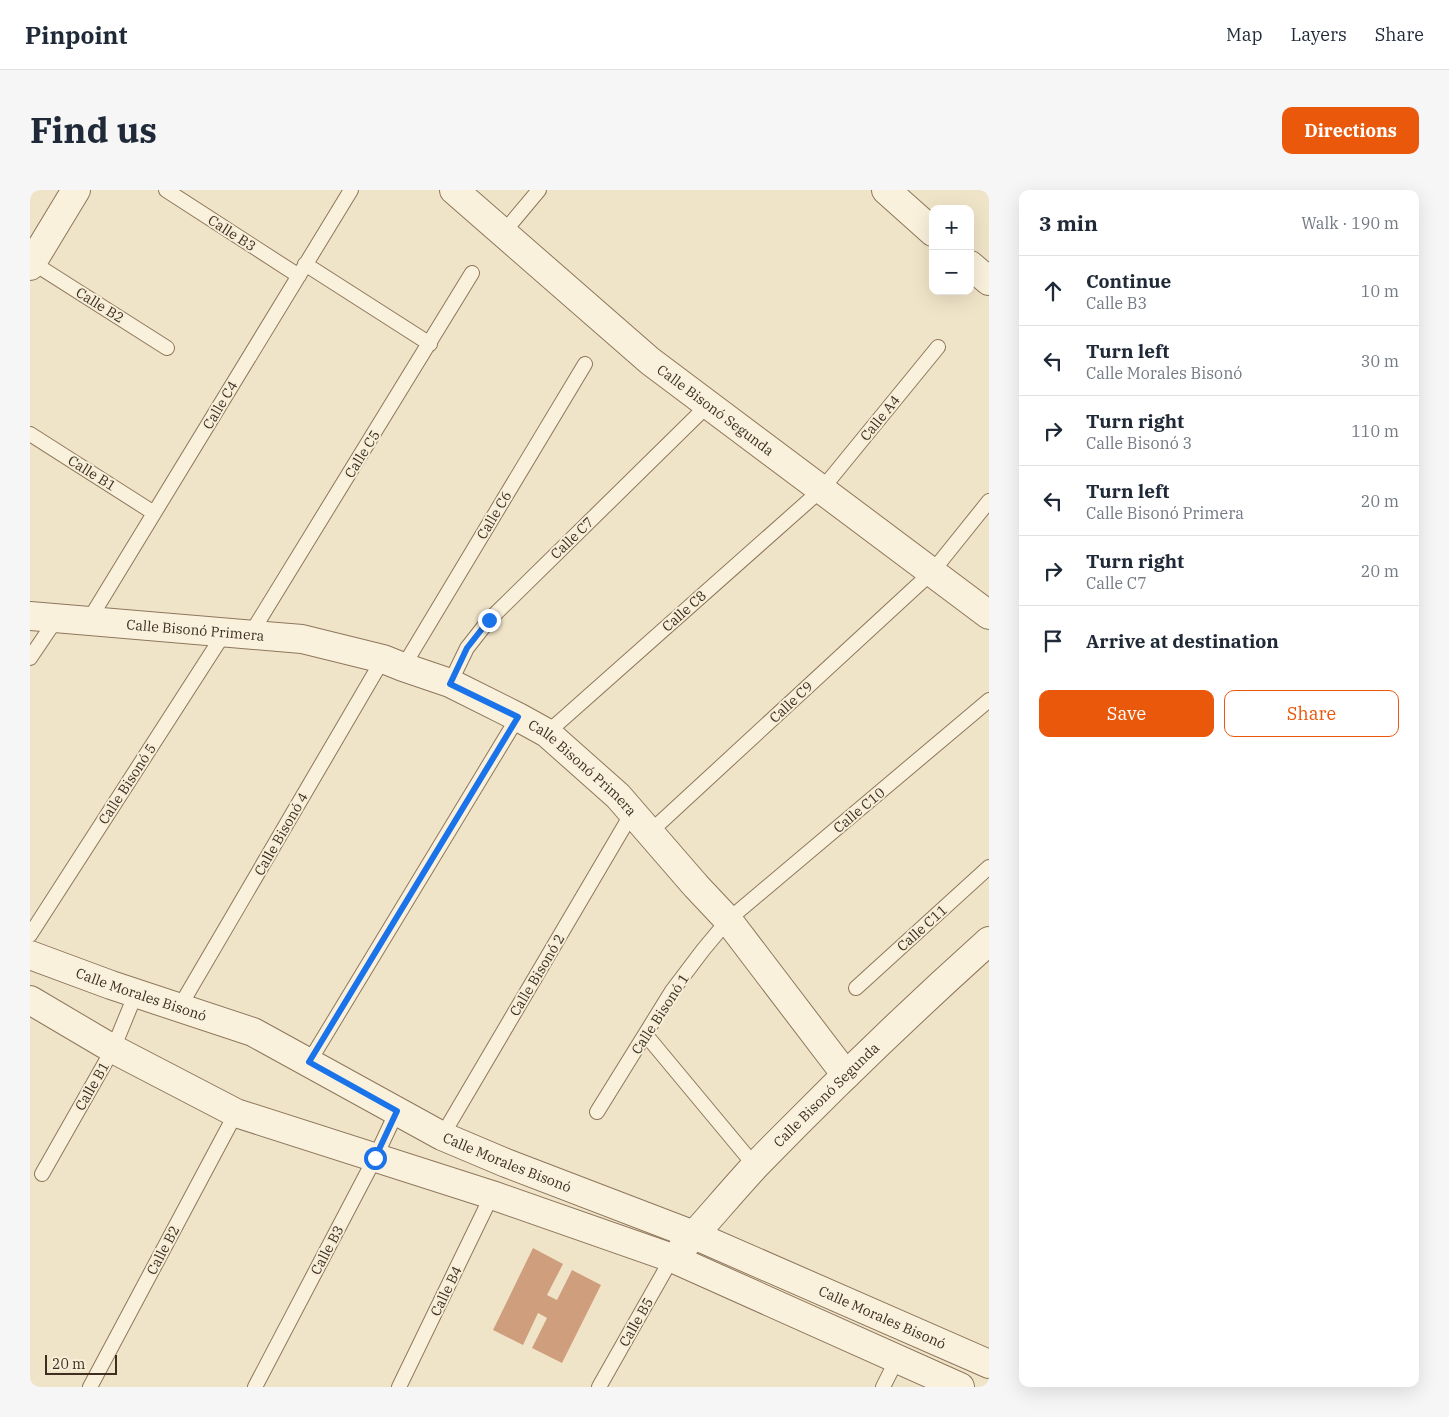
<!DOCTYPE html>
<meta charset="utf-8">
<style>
:root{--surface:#fff;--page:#f6f6f7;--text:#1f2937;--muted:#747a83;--line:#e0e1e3;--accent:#ea580c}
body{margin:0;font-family:"IBM Plex Serif",serif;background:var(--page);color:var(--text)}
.controls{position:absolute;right:15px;top:15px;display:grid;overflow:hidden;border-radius:10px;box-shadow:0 5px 20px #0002}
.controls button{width:45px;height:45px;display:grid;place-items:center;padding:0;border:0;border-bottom:1px solid var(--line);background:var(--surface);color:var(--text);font:25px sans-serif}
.scale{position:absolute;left:15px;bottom:12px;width:72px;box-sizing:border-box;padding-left:5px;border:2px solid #3d2e20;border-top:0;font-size:14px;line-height:18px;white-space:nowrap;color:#3d2e20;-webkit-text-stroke:4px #f7eed8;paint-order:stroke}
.stop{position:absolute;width:15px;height:15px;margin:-11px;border:4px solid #1a73e8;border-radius:50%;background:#fff}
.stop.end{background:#1a73e8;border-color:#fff;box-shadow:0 1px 5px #0008}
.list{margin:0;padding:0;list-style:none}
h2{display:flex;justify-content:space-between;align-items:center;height:65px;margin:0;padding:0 20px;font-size:21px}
h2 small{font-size:16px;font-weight:400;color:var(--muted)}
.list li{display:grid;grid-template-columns:32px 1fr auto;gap:15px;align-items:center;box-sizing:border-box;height:70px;padding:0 20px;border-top:1px solid var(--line)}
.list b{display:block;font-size:19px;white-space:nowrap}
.list p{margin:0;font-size:16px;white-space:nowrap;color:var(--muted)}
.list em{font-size:16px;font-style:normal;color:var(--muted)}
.actions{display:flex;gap:10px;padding:15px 20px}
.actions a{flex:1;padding:11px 0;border:1px solid var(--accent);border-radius:10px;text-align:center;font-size:18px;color:var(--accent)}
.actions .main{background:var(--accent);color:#fff}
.icon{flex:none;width:28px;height:28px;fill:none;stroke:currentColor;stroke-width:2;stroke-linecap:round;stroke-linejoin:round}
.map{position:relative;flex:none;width:959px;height:1197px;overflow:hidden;border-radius:10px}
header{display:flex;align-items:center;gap:30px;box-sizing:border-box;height:70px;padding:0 25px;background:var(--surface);border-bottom:1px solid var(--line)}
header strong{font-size:24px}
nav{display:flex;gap:28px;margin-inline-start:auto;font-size:18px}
.intro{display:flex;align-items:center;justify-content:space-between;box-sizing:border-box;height:120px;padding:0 30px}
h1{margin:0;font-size:35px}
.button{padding:12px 22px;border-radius:10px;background:var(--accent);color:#fff;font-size:18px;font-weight:700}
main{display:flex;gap:30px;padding:0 30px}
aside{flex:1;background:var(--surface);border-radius:10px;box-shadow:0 5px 20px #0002}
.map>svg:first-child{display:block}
.building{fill:#cf9f7d}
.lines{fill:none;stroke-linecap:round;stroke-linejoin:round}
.service-casing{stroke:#8d765c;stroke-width:16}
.minor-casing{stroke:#8d765c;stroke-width:30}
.service{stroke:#faf1dc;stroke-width:14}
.minor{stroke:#faf1dc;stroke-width:28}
.route{stroke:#1a73e8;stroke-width:6}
.labels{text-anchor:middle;stroke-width:4;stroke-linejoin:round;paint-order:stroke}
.street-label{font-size:14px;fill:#3d2e20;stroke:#f7eed8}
</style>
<header>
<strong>Pinpoint</strong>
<nav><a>Map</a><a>Layers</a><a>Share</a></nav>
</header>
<div class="intro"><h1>Find us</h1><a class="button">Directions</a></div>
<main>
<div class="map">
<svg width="959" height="1197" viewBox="0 0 959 1197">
<rect width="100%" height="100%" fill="#f0e4c8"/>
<path class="building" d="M503,1058L533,1074L517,1105L527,1110L542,1080L571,1095L532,1173L502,1158L517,1128L508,1123L493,1155L463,1140Z"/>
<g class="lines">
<g class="service-casing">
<path id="service" d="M136,0L269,86
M473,43L509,0
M0,71L137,158
M275,74L400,154
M0,244L124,323
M59,430L321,0
M220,445L442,83
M0,468L27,428
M373,477L555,174
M420,493L437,458L459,430L679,214
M517,543L792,299L908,157
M620,642L902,382L959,311
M0,745L195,442
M826,798L959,677
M149,818L353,469
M616,845L725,976
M279,872L488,527
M567,922L642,801L673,760L698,730L959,510
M412,946L602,623
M12,984L83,859L106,803
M60,1197L206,923
M225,1197L345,968L367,921
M369,1197L462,1005
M569,1197L642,1068
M853,1197L867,1169"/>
</g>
<g class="minor-casing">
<g id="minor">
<path id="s1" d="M424,0L620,171L959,425"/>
<path d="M856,0L903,42"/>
<path d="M940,75L959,91"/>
<path d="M0,76L46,0"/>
<path id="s2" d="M0,426L272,449L353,469L373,477L420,493L488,527L517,543L588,606L666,696L698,730L816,885"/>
<path id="s3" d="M0,765L81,795L223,842L412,946L476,973L664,1045L959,1174"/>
<path d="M0,810L83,859L206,923L462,1005L642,1068L930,1197"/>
<path id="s4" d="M653,1057C678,1030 701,1002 726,975C801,898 879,823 959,751"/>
</g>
</g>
<use href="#service" class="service"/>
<use href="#minor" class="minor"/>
</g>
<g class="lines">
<path class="route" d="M345,968L367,921L279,872L488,527L420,494L437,458L459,430"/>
</g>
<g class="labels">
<g class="street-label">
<text transform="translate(202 43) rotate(33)" y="5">Calle B3</text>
<text transform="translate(70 115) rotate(32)" y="5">Calle B2</text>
<text transform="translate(190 215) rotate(-59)" y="5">Calle C4</text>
<text dy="5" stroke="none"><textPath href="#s1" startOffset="342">Calle Bisonó Segunda</textPath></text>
<text transform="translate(850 228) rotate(-51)" y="5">Calle A4</text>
<text transform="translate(332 264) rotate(-58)" y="5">Calle C5</text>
<text transform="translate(62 283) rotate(32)" y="5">Calle B1</text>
<text transform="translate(464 325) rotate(-59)" y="5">Calle C6</text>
<text transform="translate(542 348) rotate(-44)" y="5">Calle C7</text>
<text transform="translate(654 421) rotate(-42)" y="5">Calle C8</text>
<text dy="5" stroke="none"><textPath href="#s2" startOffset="166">Calle Bisonó Primera</textPath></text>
<text transform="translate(761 512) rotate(-43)" y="5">Calle C9</text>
<text dy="5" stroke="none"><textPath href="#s2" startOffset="586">Calle Bisonó Primera</textPath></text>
<text transform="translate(97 594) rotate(-57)" y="5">Calle Bisonó 5</text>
<text transform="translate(829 620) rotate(-40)" y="5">Calle C10</text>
<text transform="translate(251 644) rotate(-60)" y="5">Calle Bisonó 4</text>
<text transform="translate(892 738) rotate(-42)" y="5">Calle C11</text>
<text transform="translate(507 785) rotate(-59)" y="5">Calle Bisonó 2</text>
<text dy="5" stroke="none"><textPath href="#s3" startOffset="118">Calle Morales Bisonó</textPath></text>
<text transform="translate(630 824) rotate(-57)" y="5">Calle Bisonó 1</text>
<text transform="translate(62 896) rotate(-60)" y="5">Calle B1</text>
<text dy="5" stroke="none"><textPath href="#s4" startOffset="209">Calle Bisonó Segunda</textPath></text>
<text dy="5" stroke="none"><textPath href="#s3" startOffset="522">Calle Morales Bisonó</textPath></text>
<text transform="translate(133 1060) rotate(-62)" y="5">Calle B2</text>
<text transform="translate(297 1060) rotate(-62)" y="5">Calle B3</text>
<text transform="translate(416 1101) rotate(-64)" y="5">Calle B4</text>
<text dy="5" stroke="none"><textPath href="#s3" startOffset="928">Calle Morales Bisonó</textPath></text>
<text transform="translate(606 1132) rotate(-60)" y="5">Calle B5</text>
</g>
</g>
</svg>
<div class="controls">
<button>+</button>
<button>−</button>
</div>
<div class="scale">20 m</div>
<div class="stop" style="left:345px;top:968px"></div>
<div class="stop end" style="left:459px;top:430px"></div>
</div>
<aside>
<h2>3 min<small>Walk · 190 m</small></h2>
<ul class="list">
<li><svg class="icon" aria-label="ahead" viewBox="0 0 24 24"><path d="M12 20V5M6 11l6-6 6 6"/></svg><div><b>Continue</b><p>Calle B3</p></div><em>10 m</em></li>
<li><svg class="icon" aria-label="left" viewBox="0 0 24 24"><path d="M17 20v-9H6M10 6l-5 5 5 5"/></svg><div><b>Turn left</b><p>Calle Morales Bisonó</p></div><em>30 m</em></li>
<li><svg class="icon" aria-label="right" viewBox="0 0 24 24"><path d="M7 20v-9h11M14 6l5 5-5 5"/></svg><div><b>Turn right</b><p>Calle Bisonó 3</p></div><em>110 m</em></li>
<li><svg class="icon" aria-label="left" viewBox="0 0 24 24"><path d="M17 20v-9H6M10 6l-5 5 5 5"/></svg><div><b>Turn left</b><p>Calle Bisonó Primera</p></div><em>20 m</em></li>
<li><svg class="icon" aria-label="right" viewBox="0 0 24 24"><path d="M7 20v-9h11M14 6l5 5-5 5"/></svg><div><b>Turn right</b><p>Calle C7</p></div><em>20 m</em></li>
<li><svg class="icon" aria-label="arrive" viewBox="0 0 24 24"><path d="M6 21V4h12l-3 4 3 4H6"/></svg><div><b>Arrive at destination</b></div></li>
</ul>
<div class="actions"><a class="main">Save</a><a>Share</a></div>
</aside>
</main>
